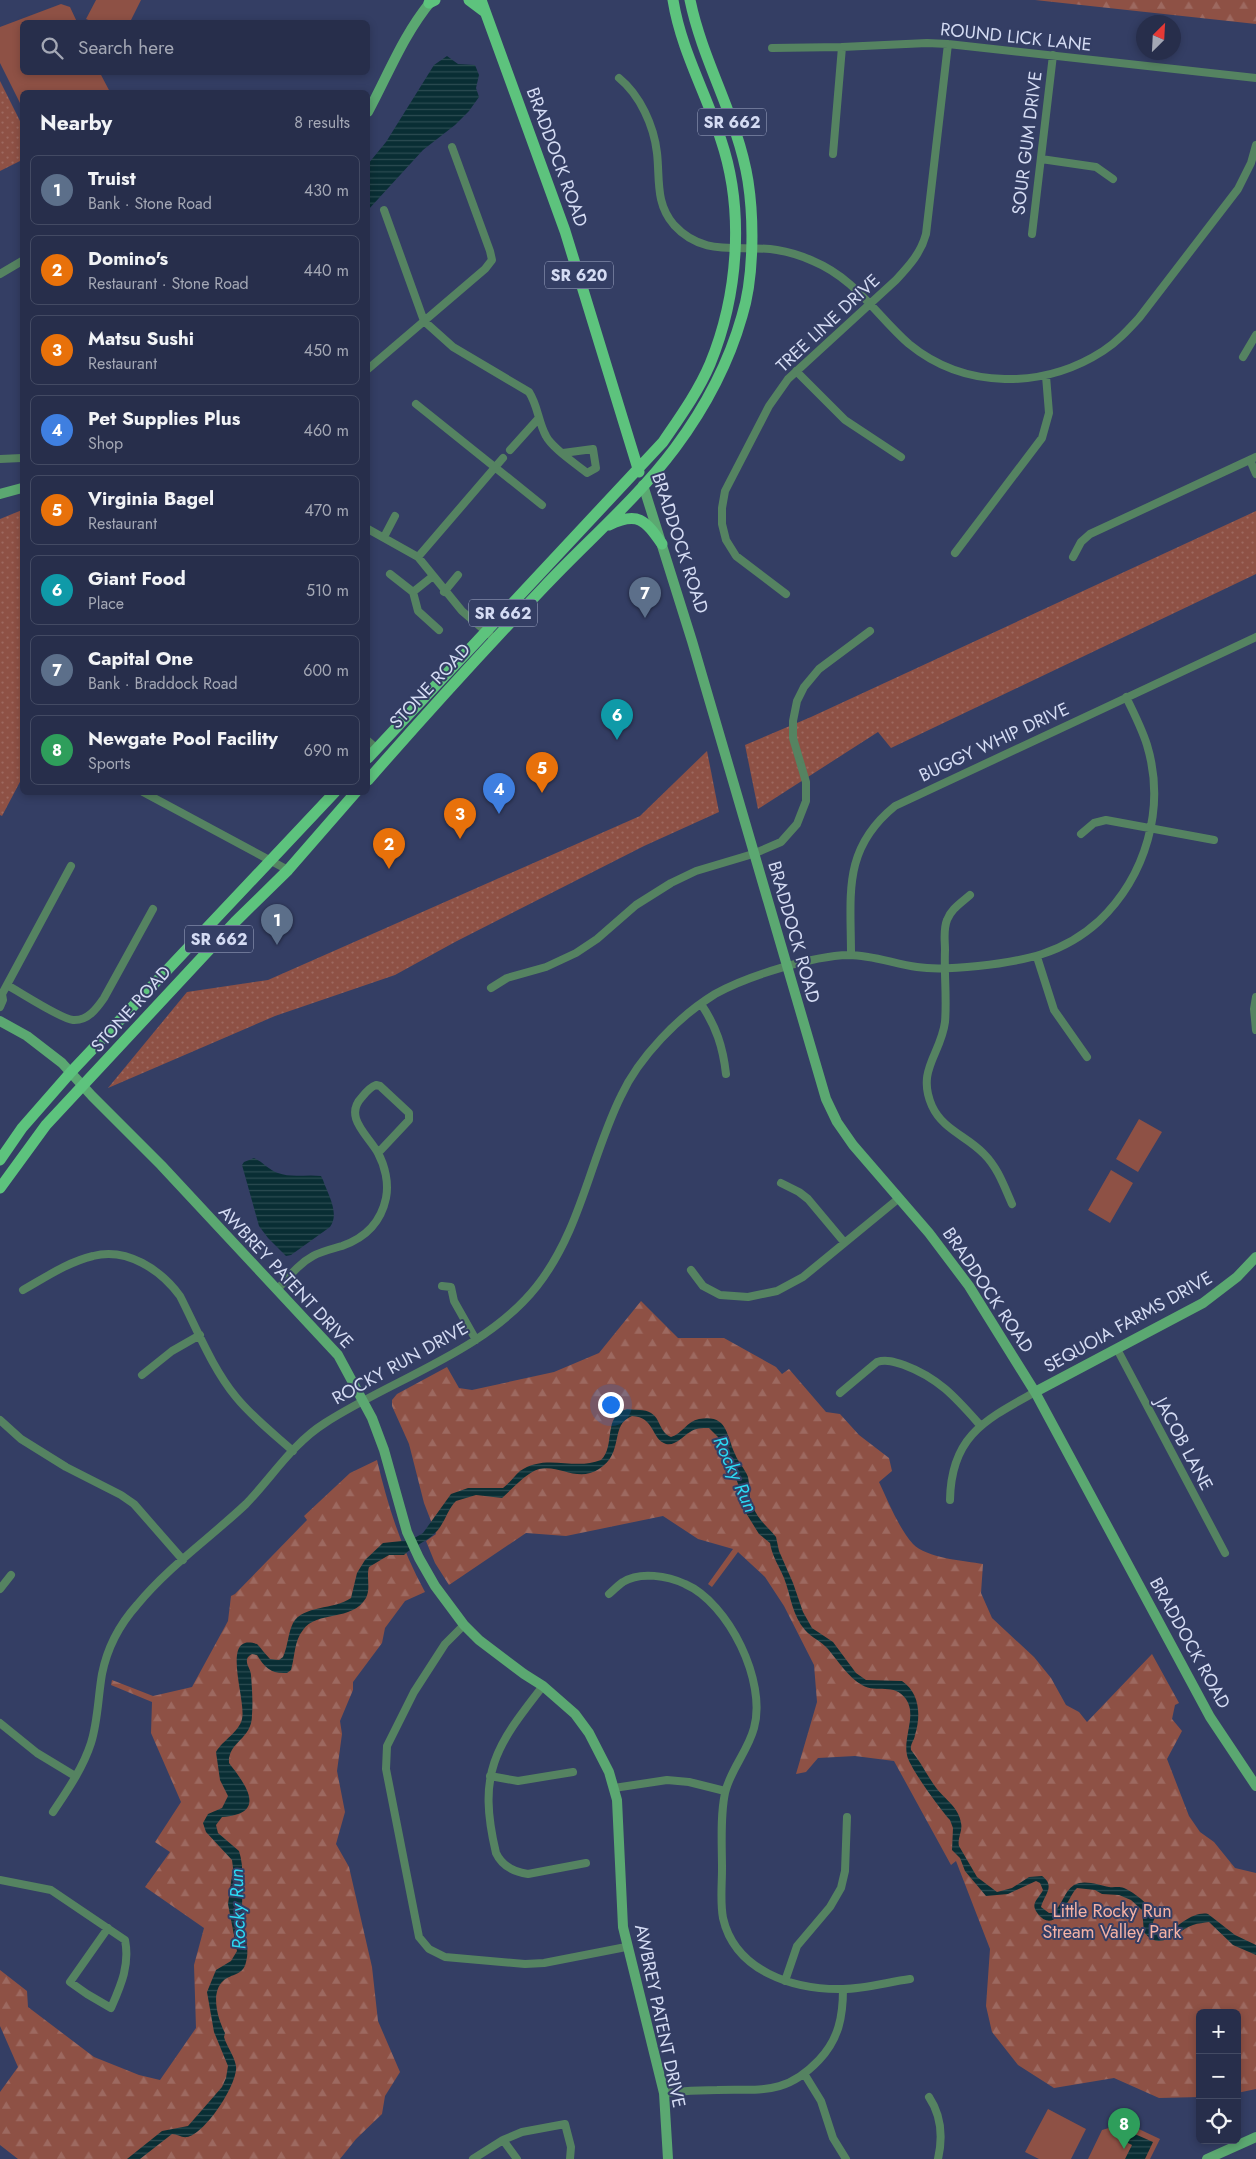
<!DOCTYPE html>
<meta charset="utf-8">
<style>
:root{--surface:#272e4b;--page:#333a55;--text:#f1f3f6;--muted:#a4a8b5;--line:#434a63;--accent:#8c9099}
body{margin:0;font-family:Jost,sans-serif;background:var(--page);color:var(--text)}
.controls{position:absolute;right:15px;bottom:15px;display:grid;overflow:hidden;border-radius:8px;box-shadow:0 2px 8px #0003}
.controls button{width:45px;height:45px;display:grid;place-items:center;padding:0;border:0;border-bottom:1px solid var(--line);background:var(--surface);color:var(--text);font:25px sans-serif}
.compass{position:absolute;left:1136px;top:15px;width:45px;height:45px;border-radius:50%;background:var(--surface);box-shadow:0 2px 8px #0003;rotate:24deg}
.you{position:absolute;left:610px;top:1404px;width:18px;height:18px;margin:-12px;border:4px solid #fff;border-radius:50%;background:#1a73e8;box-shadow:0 0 0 8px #1a73e833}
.badge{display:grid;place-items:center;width:32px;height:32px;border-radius:50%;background:var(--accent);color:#fff;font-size:16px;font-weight:700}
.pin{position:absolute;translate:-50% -41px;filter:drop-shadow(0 1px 2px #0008)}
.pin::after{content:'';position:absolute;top:26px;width:18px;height:15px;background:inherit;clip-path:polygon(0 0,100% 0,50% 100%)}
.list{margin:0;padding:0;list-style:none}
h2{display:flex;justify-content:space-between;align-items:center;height:65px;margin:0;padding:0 20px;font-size:21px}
h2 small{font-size:16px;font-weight:400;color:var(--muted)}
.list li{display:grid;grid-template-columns:32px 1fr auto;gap:15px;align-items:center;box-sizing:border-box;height:70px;margin:0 10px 10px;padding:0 10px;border:1px solid var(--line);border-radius:8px}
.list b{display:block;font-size:19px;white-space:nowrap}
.list p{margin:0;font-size:16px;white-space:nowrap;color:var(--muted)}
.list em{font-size:16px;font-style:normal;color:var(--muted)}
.icon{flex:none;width:28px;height:28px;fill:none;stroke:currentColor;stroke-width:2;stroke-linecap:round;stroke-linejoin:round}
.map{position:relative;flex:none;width:1256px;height:2159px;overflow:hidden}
.search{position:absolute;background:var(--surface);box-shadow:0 2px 8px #0003;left:20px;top:20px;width:350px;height:55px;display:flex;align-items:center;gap:12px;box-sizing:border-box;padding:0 18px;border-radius:8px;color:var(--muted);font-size:19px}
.panel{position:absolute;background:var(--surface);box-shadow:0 2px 8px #0003;left:20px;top:90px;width:350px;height:705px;border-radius:8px}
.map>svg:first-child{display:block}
.grass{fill:url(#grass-dots)}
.forest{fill:url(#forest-firs)}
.pitch{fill:#8e5145}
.water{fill:url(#water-rules)}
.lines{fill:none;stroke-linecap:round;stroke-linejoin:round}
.street{stroke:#558361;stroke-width:8}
.secondary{stroke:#5ba871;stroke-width:10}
.primary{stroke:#5dc37d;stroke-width:11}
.labels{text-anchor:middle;stroke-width:4;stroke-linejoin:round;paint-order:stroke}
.shield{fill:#343e64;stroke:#a4acc8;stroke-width:1}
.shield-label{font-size:16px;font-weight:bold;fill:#d4dbf3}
.street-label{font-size:18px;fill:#d4dbf3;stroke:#343e64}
.park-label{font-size:18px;fill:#f5b2a5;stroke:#343e64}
.water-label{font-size:19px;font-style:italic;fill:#2bd9f4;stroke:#343e64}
</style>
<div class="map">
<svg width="1256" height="2159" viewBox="0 0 1256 2159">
<defs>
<pattern id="grass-dots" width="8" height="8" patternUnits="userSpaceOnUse" patternTransform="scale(1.25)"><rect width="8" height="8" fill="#8e5145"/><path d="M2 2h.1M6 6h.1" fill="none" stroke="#9d6960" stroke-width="1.8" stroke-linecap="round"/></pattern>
<pattern id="forest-firs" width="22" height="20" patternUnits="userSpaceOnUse" patternTransform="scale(1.25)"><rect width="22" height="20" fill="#8e5145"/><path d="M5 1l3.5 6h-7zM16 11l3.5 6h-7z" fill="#9d6960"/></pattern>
<pattern id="water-rules" width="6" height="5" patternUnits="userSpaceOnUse" patternTransform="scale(1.25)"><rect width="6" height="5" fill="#092e34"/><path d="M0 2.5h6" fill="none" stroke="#2c4c52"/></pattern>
</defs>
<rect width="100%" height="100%" fill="#343e64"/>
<path class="grass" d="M0,81L22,125V160L0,171Z
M22,510V778L2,816L0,815V519Z
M1256,511V574L891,748L878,732L758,809L745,745L811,717Z
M707,751L719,812L644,846L455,942L395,975L275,1016L108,1088L187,992L268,980L640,816Z"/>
<path class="forest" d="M1035,0H1256V24Z
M641,1301L678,1338H724L776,1367L782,1374L789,1369L826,1412L840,1414L859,1435L889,1458L892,1471L879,1482C889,1503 898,1527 913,1544C926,1558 965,1561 983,1564L981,1593L992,1618L1034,1657L1051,1678L1066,1705L1079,1712L1087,1722L1152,1654L1179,1703L1175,1705L1172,1719L1182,1731L1167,1759L1189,1816L1200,1832L1214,1842L1235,1868L1256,1873V2089L1237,2093V2013H1200V2097L1159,2098L1114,2078L1054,2088L1018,2065L992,2032L986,2006L990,1949L956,1861L951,1865L894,1761L855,1756L818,1758L806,1772L796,1774L817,1702L814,1665L784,1606L765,1577L738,1552L712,1587L708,1584L733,1549L698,1539L663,1516L566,1536L526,1533L449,1585L435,1563L426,1541L436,1534L424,1503L409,1444L392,1406V1400L397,1394L447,1367L459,1388L472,1390L554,1372L599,1353Z
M377,1460C388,1507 402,1550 425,1592L405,1601L385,1628L382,1643L353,1682V1690L340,1721L342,1734L337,1771L345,1812L336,1844L349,1867L372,1967L378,2021L400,2072L385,2096L382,2114L356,2139L340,2159H18L0,2145V2092L18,2067L0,2026V1970L27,1991L28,2007L94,2057L139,2075L160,2080L196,2028L194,1965L204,1928L145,1887L170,1852L155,1842L181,1802L151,1733L152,1702L111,1685L112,1680L153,1696L192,1687L228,1621L231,1596L235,1594L307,1520L304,1516L350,1473Z"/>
<path class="pitch" d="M96,0H141L130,22H93L86,19Z
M61,4L70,7L77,22H22V72L100,73L110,92H22V107L0,63V27Z
M1139,1119L1162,1132L1138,1172L1116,1159Z
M1111,1170L1133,1183L1110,1223L1088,1210Z
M1048,2109L1086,2129L1071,2159H1039L1025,2152Z
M1126,2123L1160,2139L1150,2159H1088L1102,2130Z"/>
<path class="water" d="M447,56L458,64L475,65L479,75L476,88L479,97L469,111L455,125L423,150L368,210V164L386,142L434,65Z
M254,1158C263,1162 269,1170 278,1173C291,1178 307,1174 321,1176L323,1180C328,1195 340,1213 330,1227L291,1255L286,1256L268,1238L259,1226L242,1165L244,1162Z
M627,1409C635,1410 645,1409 651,1413C661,1419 659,1432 671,1437C682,1434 687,1421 699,1419C728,1414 726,1435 735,1454C738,1462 745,1469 748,1477C750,1486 748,1497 753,1507C759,1521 767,1526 776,1537L779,1551L793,1583L803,1612L812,1628L833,1642L856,1673L866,1680L902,1681C920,1693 921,1716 915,1735C914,1741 910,1744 911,1750C921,1762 927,1776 937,1789C946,1800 959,1808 961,1823C963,1831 957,1838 959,1846L977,1877L997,1892L1012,1888L1029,1877L1042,1876C1056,1886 1044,1895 1041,1907L1049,1913H1053C1062,1906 1064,1891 1074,1885C1084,1879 1099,1885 1109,1887C1114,1888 1118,1886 1124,1888C1135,1893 1152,1906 1155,1917L1153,1922L1154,1929L1167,1936C1176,1926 1194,1911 1208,1914L1235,1935L1256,1945V1955L1233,1945L1209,1922C1204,1923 1198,1923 1193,1925C1176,1931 1160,1953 1144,1932L1142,1910L1131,1900L1119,1895L1102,1894L1095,1890L1077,1888C1069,1894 1057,1937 1038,1914C1029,1903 1039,1899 1043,1890L1040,1883L1036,1881L1008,1894L986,1896L965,1871L960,1858L952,1850L953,1828L950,1820C940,1809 909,1767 907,1755C903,1737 917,1715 906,1699C894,1682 877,1694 862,1685C848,1677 838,1661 828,1649C821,1641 812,1638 805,1630C792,1615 791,1596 784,1578C779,1566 772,1556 770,1543L759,1534L741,1505L739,1487L730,1460L718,1437L709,1428C702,1428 695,1428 690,1432C683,1436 676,1446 666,1444C651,1439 655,1417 632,1416C609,1425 625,1453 599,1469C577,1483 560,1464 539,1469C526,1473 512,1489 502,1498L476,1495L456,1501C447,1510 445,1523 436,1532C427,1542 414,1545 404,1555H389L369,1567C366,1577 371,1588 366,1598C352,1622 317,1610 303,1630C294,1641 295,1657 291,1670L287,1673C271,1674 265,1668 257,1655L252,1654C249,1656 247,1657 247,1660C246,1665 251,1670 251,1675C252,1688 253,1702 252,1715C252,1740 228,1741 229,1763C246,1785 268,1814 222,1817L216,1825L218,1833L239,1851C246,1872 240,1898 243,1920C244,1935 250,1948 246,1962C243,1976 232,1973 223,1981C210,1993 218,2020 225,2033L224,2037C227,2047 234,2055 236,2066C238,2084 205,2134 187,2137C182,2138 177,2134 172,2134L140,2159H127L162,2131L188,2126L222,2087L226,2078L228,2066L214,2032L207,1992L216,1970L231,1961L237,1951L228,1904L233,1868L232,1860L206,1832L203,1823L208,1814L222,1808L228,1796L220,1780L216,1752C223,1740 239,1732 242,1719C246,1703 226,1648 245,1643C249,1642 254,1643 257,1644C261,1648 265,1654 270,1659L279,1660L283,1657C288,1646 288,1633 293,1623C303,1605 334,1610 351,1598L357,1573L365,1560L383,1543L411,1540L423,1533L451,1494L468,1488H503C510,1483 514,1476 520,1471C546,1453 574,1471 601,1460C616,1446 602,1416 627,1409Z
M1128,2131L1153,2142L1145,2159H1125L1132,2145L1124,2141Z"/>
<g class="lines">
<path class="street" d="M772,48L842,47L927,43L948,44L1256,78
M619,78C640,95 654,126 657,153C660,179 655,203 674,225C704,258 739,244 777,250C789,252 802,256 813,261C856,279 876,315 909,344C965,390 1044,389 1103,351C1117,342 1128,330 1139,318L1238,189L1251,163L1256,145
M833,154L842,47
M1041,159L1096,167L1113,179
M384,210L424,321L453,347L529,392C538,406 538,421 546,436C552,448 576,464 587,473L596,468L593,449L563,453
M1032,234L1053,55
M0,274L22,261
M1243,357L1256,335
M368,369L485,269L492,260L490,251L452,147
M796,371L845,420L901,457
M416,404L542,505
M510,450L538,419
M0,459L22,458
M1250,460L1256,474
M368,529L418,557L462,611L496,640
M384,537L395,516
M955,553L1042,438L1049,413L1046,376
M418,557L503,458
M1073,557L1081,542L1090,534L1256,457
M390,574L413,592
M433,576L413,592L418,611L439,630
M444,592L458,575
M786,594L736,556L726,540L722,524V508L725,491L769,406L788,379L896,280C909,266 921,253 926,234L948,44
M368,741L376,748
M143,792L288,870
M1081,834L1094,823L1106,820L1214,840
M970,895C961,903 951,909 947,920C943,930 945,940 945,950C944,974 947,999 945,1022C941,1054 916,1070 932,1106C943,1130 967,1136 984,1154C998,1168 1004,1186 1012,1204
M851,955C851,894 842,849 895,806L1256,637
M1037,957L1054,1010L1087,1057
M7,985C20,992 61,1019 73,1020C88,1021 97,1008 104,998L153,909
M491,988L507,978L546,967L576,953L597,939L636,905L671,883L696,871L753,854L781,842L797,824L806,801V782L793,738V721L797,701L804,687L819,669L870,631
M1256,997L1254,1009L1256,1030
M701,1004C716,1026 723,1047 726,1074
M0,1007L3,1000L2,994L71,866
M781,1183L799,1192L808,1199L844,1242
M691,1270L703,1286L720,1295L748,1297L777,1291L803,1277L898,1199
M442,1286L451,1287L454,1301L476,1340
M23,1290C46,1277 68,1262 93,1256C127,1247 161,1270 180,1296C197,1329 212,1368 236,1397C252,1417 274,1434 293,1451
M277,1290C288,1278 298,1264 313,1256C322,1251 332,1249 342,1246C365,1238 381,1222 386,1198C389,1183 385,1166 378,1153C368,1135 343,1117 362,1097C366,1092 370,1087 376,1085L380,1086L409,1113V1120L378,1153
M1117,1349L1225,1553
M142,1375L172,1351L200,1335
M840,1393L877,1362C886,1359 895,1362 904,1365C939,1378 956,1398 980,1425
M0,1420L21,1439L66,1467L121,1495L134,1504L183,1560
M950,1500C951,1436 985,1420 1035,1392
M0,1589L11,1575
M609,1594C614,1590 618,1585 623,1582C640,1571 668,1576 685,1584C729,1603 767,1682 754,1728C748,1751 730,1770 725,1793C720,1817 722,1844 722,1869C722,1885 720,1902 723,1918C735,1971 793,1990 843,1989C865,1989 888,1982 910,1979
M464,1625L445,1644L414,1692L387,1746L386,1769L419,1937L429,1949L445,1957L525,1964L544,1963L626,1947
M543,1686C495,1747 477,1773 496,1853C502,1866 514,1872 528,1874L586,1863
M0,1723L37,1753L75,1776
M490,1776L518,1781L573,1772
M614,1788L667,1780L689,1782L725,1791
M53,1812C67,1791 83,1768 91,1743C98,1721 98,1697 102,1674C107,1649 120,1624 137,1605C168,1567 210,1538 246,1504C272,1477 293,1443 325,1423C393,1379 486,1351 537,1286C581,1230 590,1159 621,1096C639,1057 679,1016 715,994C747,976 812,956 849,955C872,955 895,964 917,967C937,970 959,968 978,966C1024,961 1063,954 1099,921C1146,876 1166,808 1147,745C1142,729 1134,713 1126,697
M0,1880L51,1890L125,1940C130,1965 121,1985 111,2008L87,1994L70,1982L108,1928
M785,1981L797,1946L830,1907L841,1888L845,1871L847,1817
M805,2075L821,2101L833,2138L846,2159
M664,2093C682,2091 699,2090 717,2090C762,2089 786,2095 819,2060C839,2039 843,2016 843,1989
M929,2097C941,2115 943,2137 938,2159
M503,2140L517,2159
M473,2159L503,2140L522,2132L565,2124L571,2147L570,2159"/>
<path class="secondary" d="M368,112C389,73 403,35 432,0
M643,485L692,641L826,1099L837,1122L853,1145L929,1233L969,1286L1035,1392L1210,1717L1256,1786
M0,494L22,488
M0,1021L27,1036L62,1063L92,1096L161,1165L338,1355L372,1418L384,1450L407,1532L419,1558L435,1586L464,1625L479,1640L524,1674L543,1686L575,1714L589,1733L609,1772L617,1800L623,1927L664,2093L668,2159
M1035,1392L1203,1303L1237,1277L1256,1257
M1207,2159L1256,2137"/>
<path class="primary" d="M469,0L485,12
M481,0L565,231L639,472
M429,3L435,0
M609,525C638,511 645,520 662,544
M368,758L663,442C680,417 698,392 710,364C738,296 745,211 721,140C706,93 681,50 673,0
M368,780C425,715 484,650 544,587C587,541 637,499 675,448C704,409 729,362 742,316C754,278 754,220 748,181C738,118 703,63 690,0
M0,1160L22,1128L71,1072L335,792
M0,1188L46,1125L235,922L288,870L356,792"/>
</g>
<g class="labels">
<g class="shield">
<rect x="698" y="108.5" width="68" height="27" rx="4"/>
<rect x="545" y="261.5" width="68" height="27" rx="4"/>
<rect x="469" y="599.5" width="68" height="27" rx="4"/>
<rect x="185" y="925.5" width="68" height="27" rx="4"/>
</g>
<g class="shield-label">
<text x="732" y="128">SR 662</text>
<text x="579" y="281">SR 620</text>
<text x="503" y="619">SR 662</text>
<text x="219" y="945">SR 662</text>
</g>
<g class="street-label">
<text transform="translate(1016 37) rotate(6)" y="6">ROUND LICK LANE</text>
<text transform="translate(1027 143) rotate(-83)" y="6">SOUR GUM DRIVE</text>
<text transform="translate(557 157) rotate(70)" y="6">BRADDOCK ROAD</text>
<text transform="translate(828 323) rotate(-43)" y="6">TREE LINE DRIVE</text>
<text transform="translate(680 543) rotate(72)" y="6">BRADDOCK ROAD</text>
<text transform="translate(430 686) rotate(-47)" y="6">STONE ROAD</text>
<text transform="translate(994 742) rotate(-25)" y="6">BUGGY WHIP DRIVE</text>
<text transform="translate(794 932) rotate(74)" y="6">BRADDOCK ROAD</text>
<text transform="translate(131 1009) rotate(-48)" y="6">STONE ROAD</text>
<text transform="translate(286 1277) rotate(47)" y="6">AWBREY PATENT DRIVE</text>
<text transform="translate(988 1290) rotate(56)" y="6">BRADDOCK ROAD</text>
<text transform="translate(1128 1322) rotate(-29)" y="6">SEQUOIA FARMS DRIVE</text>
<text transform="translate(400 1363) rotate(-29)" y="6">ROCKY RUN DRIVE</text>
<text transform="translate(1184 1444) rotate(62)" y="6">JACOB LANE</text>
<text transform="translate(1190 1643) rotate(61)" y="6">BRADDOCK ROAD</text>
<text transform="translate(660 2016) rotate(78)" y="6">AWBREY PATENT DRIVE</text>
</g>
<g class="park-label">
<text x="1112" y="1917">Little Rocky Run<tspan x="1112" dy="21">Stream Valley Park</tspan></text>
</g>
<g class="water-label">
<text transform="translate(736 1474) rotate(66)" y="7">Rocky Run</text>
<text transform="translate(237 1909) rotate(-92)" y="7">Rocky Run</text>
</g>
</g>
</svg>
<div class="controls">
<button>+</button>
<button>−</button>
<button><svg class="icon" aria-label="locate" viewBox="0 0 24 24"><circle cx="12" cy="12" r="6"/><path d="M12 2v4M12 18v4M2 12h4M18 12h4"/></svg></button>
</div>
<svg class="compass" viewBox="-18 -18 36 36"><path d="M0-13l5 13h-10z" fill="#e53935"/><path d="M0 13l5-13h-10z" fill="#a4a8b5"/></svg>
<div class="you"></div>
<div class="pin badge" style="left:277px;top:945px;background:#5c6f8a">1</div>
<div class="pin badge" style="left:389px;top:869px;background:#e8710a">2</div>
<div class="pin badge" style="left:460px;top:839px;background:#e8710a">3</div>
<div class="pin badge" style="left:499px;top:814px;background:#3f7fe0">4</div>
<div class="pin badge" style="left:542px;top:793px;background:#e8710a">5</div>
<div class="pin badge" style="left:617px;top:740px;background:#0f9aa8">6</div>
<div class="pin badge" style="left:645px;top:618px;background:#5c6f8a">7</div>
<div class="pin badge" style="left:1124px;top:2149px;background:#2e9e5b">8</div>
<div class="search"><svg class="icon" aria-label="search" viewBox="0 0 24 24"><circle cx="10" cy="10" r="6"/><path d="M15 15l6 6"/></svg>Search here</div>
<section class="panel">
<h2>Nearby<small>8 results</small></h2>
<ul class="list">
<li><span class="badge" style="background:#5c6f8a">1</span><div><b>Truist</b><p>Bank · Stone Road</p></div><em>430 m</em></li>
<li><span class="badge" style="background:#e8710a">2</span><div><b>Domino's</b><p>Restaurant · Stone Road</p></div><em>440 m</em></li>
<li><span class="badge" style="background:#e8710a">3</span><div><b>Matsu Sushi</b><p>Restaurant</p></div><em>450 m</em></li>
<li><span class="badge" style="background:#3f7fe0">4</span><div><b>Pet Supplies Plus</b><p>Shop</p></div><em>460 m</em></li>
<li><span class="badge" style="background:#e8710a">5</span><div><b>Virginia Bagel</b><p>Restaurant</p></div><em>470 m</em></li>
<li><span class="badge" style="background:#0f9aa8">6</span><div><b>Giant Food</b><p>Place</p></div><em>510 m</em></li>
<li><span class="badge" style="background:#5c6f8a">7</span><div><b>Capital One</b><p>Bank · Braddock Road</p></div><em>600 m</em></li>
<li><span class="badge" style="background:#2e9e5b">8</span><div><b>Newgate Pool Facility</b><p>Sports</p></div><em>690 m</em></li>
</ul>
</section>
</div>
